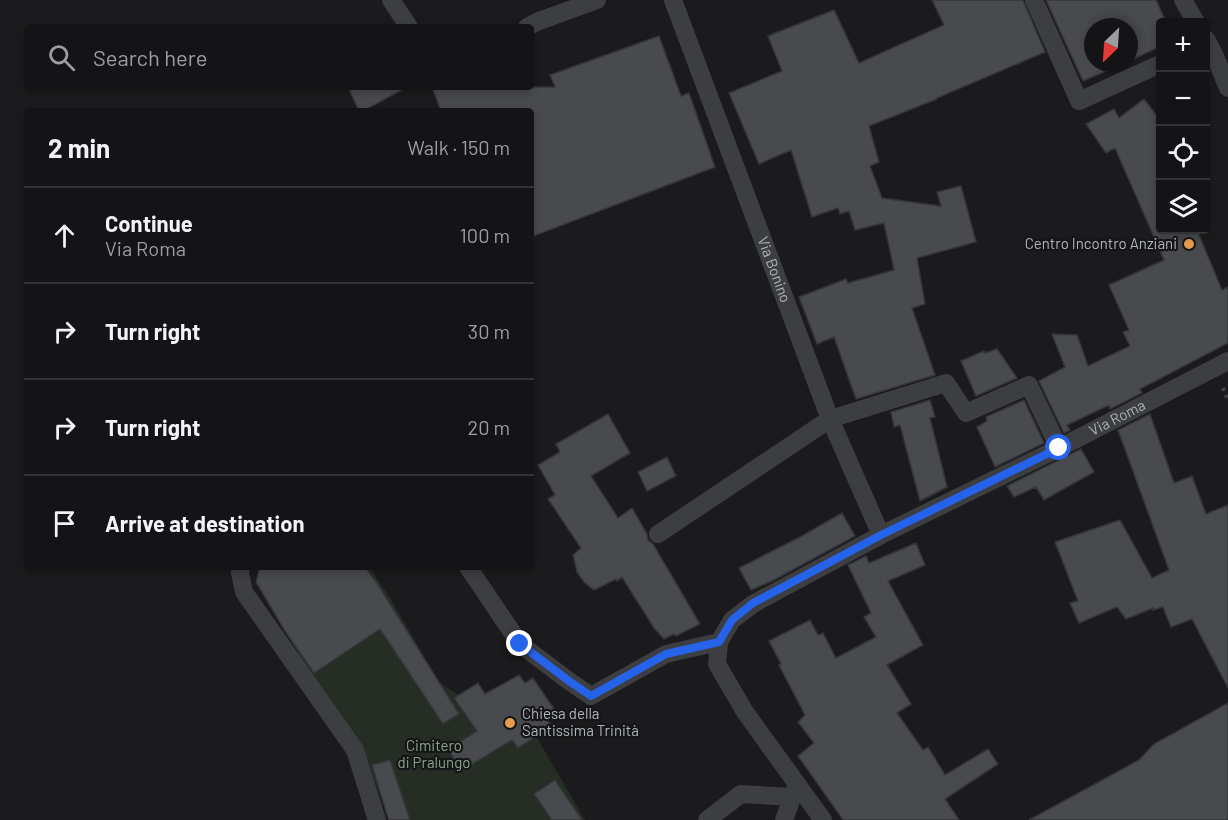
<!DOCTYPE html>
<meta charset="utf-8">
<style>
:root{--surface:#141416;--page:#212123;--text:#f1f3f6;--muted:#9d9ea1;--line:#333335}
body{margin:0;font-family:Barlow,sans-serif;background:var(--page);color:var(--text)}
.controls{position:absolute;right:18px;top:18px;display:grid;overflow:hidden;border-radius:6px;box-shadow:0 3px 9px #0003}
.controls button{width:54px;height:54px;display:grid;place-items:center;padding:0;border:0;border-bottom:2px solid var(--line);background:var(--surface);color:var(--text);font:30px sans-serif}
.compass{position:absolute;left:1084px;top:18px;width:54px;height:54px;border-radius:50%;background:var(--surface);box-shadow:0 3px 9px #0003;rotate:205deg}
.stop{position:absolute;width:18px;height:18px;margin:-14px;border:4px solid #2563eb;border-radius:50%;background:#fff}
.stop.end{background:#2563eb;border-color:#fff;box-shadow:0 2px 6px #0008}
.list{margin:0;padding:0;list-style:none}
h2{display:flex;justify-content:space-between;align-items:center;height:78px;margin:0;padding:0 24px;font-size:26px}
h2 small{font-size:20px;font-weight:400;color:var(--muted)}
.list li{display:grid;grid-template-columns:39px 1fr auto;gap:18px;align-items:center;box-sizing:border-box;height:96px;padding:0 24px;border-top:2px solid var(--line)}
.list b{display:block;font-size:22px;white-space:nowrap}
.list p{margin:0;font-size:20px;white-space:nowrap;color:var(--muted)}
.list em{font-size:20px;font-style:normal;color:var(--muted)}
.icon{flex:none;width:33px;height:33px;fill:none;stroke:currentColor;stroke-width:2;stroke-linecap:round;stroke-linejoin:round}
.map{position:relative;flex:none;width:1228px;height:820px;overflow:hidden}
.search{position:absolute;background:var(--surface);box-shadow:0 3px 9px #0003;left:24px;top:24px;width:510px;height:66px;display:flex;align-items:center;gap:15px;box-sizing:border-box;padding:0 21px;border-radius:6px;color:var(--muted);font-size:22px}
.panel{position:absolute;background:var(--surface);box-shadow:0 3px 9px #0003;left:24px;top:108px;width:510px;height:462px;border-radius:6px}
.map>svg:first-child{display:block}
.green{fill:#252d25}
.building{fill:#484a4d;stroke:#353639;stroke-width:1.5}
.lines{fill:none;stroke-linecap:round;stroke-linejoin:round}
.path{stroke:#424549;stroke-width:4;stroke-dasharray:3 4.5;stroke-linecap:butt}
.minor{stroke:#3c3e42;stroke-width:18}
.tertiary{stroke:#3c3e42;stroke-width:18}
.route{stroke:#2563eb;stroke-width:8}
.poi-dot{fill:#e59d4c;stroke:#161618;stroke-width:2}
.labels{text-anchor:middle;stroke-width:4.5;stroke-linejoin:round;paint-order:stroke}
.poi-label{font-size:15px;fill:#afb4bb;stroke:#161618;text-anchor:end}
.street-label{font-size:15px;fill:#afb4bb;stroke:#161618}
.park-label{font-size:15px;fill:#8aa588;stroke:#161618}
</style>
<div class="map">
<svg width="1228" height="820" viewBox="0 0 1228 820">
<rect width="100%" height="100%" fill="#1b1b1d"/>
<path class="green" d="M260,567H371L377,579L389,596L438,681L458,695L478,683L486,694L519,675L525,683L533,678L556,712L546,718L552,727L536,736L585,820H389L369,766L300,656L256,582Z"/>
<path class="building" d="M932,0H1023L1045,52L937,98V99L869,126L879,162L870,166L882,198L941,206L937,192L961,186L976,242L917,258L925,304L912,308L935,375L856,399L834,337L817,344L799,297L846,279L848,283L894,270L884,223L855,230L849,211L840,214L838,208L812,217L791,150L759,164L729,93L782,71L768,36L834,10L859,63L944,25Z
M1046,0H1156L1166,22H1161V46L1129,61V27H1093V63H1124L1083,81Z
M659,36L681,96L689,93L715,167L531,237V111H441L432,87H555L550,75Z
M348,87H407L363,111H359Z
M1144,99L1161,121V230H1197L1222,290L1228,287V343L1140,389L1142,393L1110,409L1109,405L1067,425L1070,430L1064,433L1039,381L1065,367L1052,334L1077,335L1088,366L1130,346L1123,332L1129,330L1109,285L1164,260L1115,148L1106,153L1086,124L1114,109L1119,118Z
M997,349L1017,378L976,396L961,361L984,351L985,353Z
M930,400L935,417L930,418L947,487L920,501L900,425L894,427L891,412Z
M1024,400L1044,443L995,467L977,427L987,421L986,417Z
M608,414L630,453L591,476L618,518L632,508L647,534L648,540L653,544L700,624L676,636L674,634L664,639L654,628L622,577L617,581L616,579L594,590L584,582L577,572L573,555L581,548L548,499L555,495L538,465L560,452L556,444Z
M1150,414L1174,483L1192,476L1206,514L1228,505V688L1192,619L1171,627L1163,607L1153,610V608L1126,619L1117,607L1079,623L1070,603L1078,601L1055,542L1120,520L1152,578L1169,570L1118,430Z
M1081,449L1094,472L1044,500L1036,487L1014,497L1007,486Z
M667,457L676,476L647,491L638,472Z
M842,513L855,536L772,581L751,590L739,568L800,537Z
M916,543L925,565L888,581L923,645L887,665L911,704L897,713L923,750L928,747L945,775L988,749L998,764L945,799L959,820H843L798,756L814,743L798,722L805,715L779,665L781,664L769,641L810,620L818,635L823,633L836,658L876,637L864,617L871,613L848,565L866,556L869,563Z
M260,567H365L375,581V580L459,714L443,724L380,629L314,673L285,631L256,582Z
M519,675L525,683L533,678L556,712L546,718L552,727L518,748L512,740L461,771L448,749L477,731L454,698L478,683L485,694Z
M1228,703V820H1029L1139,760L1154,744Z
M390,760L410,820H389L388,818L372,765Z
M555,780L582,820H552L534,794Z"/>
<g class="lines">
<path class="path" d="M1223,388L1228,400"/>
<path class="minor" d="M391,0L409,27
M1034,0L1079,101L1160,64
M1183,0L1196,22
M527,27L539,21L597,0
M1206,39L1214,54L1228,88
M658,534L830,419L946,383L966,413L1029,385L1059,448
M241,567L240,573L244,592L355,750L377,820
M468,567L520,644L569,681L591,696L666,654L719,642
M707,820L741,794L792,797"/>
<g class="tertiary">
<path id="s1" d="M673,0L830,419L881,535"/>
<path d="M784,820L797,784"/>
<path id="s2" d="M823,820L745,712L717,664L719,642L732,620L753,604L881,535L1059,448L1228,361"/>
</g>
</g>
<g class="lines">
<path class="route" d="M520,644L569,681L591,696L666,654L719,642L732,620L753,603L881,535L1059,448"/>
</g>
<g class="poi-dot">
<circle cx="1189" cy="244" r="6"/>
<circle cx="510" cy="723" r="6"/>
</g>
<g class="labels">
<g class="poi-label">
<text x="1177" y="249">Centro Incontro Anziani</text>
<text x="522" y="719" text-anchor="start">Chiesa della<tspan x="522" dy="17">Santissima Trinità</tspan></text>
</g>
<g class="street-label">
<text dy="5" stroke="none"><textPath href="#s1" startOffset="288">Via Bonino</textPath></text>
<text dy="5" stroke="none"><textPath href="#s2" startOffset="672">Via Roma</textPath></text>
</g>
<g class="park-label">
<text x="434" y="751">Cimitero<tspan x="434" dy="17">di Pralungo</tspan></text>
</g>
</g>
</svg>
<div class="controls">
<button>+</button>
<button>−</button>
<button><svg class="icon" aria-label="locate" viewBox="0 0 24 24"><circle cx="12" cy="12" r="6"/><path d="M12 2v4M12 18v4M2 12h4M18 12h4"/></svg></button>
<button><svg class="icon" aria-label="layers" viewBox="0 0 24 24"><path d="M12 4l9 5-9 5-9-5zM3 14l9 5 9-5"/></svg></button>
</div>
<svg class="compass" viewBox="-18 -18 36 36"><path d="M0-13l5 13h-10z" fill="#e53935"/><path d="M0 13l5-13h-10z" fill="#9d9ea1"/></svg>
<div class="stop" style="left:1059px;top:448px"></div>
<div class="stop end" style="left:520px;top:644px"></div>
<div class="search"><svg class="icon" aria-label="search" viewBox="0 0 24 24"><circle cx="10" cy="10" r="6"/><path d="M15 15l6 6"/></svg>Search here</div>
<section class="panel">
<h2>2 min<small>Walk · 150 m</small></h2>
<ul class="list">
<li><svg class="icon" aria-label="ahead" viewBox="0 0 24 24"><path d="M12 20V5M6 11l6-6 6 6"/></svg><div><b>Continue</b><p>Via Roma</p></div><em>100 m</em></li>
<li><svg class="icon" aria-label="right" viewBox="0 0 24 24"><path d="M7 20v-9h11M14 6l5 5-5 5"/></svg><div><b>Turn right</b></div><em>30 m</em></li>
<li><svg class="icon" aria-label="right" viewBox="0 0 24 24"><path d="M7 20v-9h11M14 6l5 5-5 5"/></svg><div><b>Turn right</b></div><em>20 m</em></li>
<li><svg class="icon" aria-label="arrive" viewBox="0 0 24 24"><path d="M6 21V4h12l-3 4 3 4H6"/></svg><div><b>Arrive at destination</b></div></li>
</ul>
</section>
</div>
